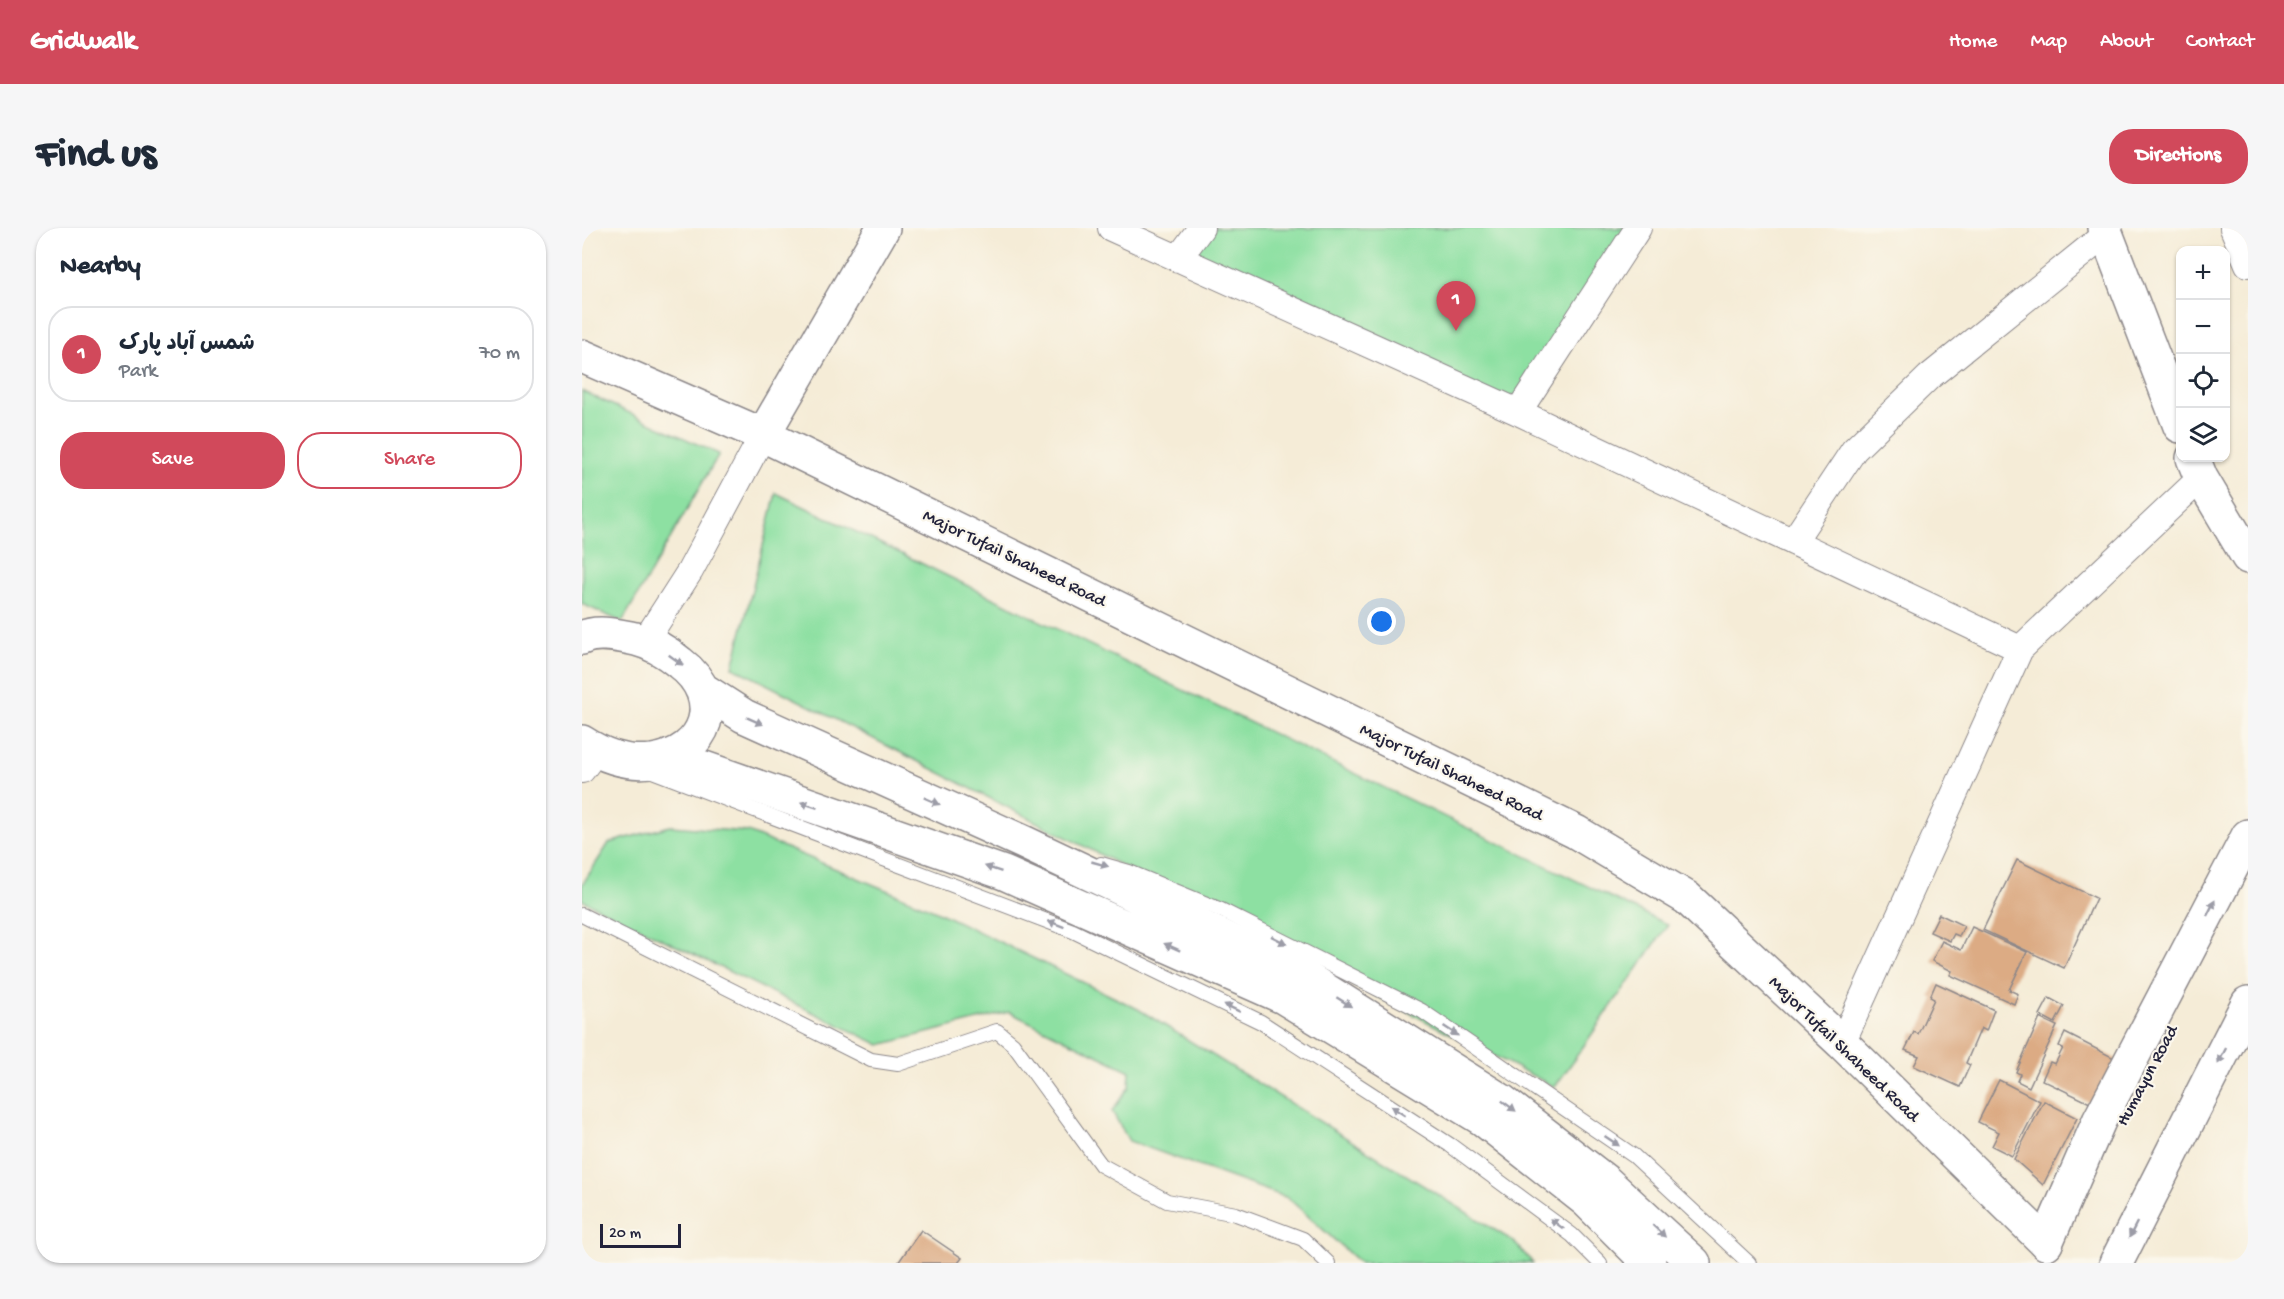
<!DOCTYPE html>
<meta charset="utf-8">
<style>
:root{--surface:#fff;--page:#f6f6f7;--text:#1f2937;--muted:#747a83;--line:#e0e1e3;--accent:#d1495b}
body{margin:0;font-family:"Gochi Hand","Playpen Sans Arabic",sans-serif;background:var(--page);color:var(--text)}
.controls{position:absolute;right:18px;top:18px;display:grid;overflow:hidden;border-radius:12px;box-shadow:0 2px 4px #0004}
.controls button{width:54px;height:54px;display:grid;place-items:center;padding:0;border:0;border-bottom:2px solid var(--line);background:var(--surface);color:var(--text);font:30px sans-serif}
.scale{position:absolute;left:18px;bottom:15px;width:81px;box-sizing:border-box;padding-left:6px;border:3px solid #22223b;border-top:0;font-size:16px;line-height:21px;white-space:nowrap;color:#22223b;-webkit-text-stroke:4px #fbf7ec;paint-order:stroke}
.you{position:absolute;left:800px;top:394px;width:21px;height:21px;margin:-15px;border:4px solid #fff;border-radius:50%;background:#1a73e8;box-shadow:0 0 0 9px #1a73e833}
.badge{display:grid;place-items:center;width:39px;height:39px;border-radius:50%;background:var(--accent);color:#fff;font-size:20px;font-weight:700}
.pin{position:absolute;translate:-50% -50px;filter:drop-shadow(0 2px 3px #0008)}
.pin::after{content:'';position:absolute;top:32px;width:21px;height:18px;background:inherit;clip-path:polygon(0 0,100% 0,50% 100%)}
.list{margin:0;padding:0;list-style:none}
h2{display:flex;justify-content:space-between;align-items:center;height:78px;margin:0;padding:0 24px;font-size:26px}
h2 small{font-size:20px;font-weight:400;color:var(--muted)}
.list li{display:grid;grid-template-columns:39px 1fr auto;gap:18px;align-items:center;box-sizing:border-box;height:96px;margin:0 12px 12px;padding:0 12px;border:2px solid var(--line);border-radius:24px}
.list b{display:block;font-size:22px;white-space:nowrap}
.list p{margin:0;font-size:20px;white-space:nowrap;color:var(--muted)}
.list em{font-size:20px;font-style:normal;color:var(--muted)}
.actions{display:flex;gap:12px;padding:18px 24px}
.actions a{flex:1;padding:14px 0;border:2px solid var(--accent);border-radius:24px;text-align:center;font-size:21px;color:var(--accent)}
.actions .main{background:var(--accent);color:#fff}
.icon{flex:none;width:33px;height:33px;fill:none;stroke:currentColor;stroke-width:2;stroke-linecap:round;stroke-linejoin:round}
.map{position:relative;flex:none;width:1666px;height:1035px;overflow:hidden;border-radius:24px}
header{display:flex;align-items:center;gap:36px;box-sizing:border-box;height:84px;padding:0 30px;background:var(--accent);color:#fff}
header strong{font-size:28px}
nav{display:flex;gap:33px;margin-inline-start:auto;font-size:21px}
.intro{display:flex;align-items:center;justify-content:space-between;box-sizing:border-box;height:144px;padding:0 36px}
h1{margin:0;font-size:42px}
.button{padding:15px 27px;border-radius:24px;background:var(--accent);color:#fff;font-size:21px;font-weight:700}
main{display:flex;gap:36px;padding:0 36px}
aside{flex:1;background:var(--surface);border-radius:24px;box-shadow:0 2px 4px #0004}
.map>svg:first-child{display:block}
.green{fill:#8de0a2;stroke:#58816e;stroke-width:1.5}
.building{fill:#dcab84}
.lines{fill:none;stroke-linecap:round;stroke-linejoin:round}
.lane-casing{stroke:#8c8789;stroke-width:16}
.street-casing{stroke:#8c8789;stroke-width:28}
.secondary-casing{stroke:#8c8789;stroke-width:36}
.primary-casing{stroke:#8c8789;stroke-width:36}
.lane{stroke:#fff;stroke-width:14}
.street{stroke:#fff;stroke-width:26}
.secondary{stroke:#fff;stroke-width:33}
.primary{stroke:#fff;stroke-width:33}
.oneway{fill:#9c9ca7}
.labels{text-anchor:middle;stroke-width:4.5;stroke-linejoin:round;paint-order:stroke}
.street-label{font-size:18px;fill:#22223b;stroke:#fbf7ec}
</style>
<header>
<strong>Gridwalk</strong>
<nav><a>Home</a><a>Map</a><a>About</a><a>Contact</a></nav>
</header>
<div class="intro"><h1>Find us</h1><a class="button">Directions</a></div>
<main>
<aside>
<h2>Nearby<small></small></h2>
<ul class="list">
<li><span class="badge">1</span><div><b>شمس آباد پارک</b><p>Park</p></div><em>70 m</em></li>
</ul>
<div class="actions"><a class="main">Save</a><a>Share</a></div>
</aside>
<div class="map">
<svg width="1666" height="1035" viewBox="0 0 1666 1035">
<rect width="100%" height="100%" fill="#fbf7ec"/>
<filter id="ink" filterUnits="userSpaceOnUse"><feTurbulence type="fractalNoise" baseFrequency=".0167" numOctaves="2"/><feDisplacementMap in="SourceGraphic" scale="12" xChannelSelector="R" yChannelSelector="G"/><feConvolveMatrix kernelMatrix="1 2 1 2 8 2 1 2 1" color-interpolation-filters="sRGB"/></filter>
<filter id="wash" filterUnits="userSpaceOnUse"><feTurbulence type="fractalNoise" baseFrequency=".008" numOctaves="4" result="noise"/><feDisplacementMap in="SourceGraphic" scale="24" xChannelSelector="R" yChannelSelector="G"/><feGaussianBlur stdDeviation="1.35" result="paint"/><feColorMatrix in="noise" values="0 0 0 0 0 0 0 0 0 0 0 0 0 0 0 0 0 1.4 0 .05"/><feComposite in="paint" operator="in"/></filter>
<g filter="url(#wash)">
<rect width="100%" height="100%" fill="#f5ecd7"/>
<path class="green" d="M626,0H1044L933,177L605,29Z
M0,163L137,226L40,394L0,376Z
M194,265L1086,697L973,859L151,439Z
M88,598L166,604L352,682L556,781L931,1013L951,1035H778L706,970L547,913L530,883L547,859L548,843L427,784L298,817L0,672V657L27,615Z"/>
<g id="blocks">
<path class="building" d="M1435,632L1514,670L1482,740L1401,702Z
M1357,686L1382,698L1377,708L1372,706L1368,713L1348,704Z
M1390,699L1445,724L1427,762L1436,766L1432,776L1368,747L1370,743L1350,733L1360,713L1379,722Z
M1354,755L1412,782L1404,803L1399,800L1384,835L1388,837L1378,859L1332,838L1337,828L1323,822L1332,804L1336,806L1352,771L1348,769Z
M1467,770L1482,778L1473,795L1458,787Z
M1458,790L1475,798L1447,859L1435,853L1438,846L1434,844Z
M1483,805L1536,832L1514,878L1460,852L1468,834L1473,836L1481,820L1477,818Z
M1417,852L1458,873L1430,928L1410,918L1417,904L1396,894Z
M1462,873L1495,890L1461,957L1432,931Z
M339,1002L380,1030L376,1035H316Z"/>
</g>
</g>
<g filter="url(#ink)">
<use href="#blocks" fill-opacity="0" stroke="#8c8789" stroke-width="1.5"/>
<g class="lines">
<g class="lane-casing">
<path id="lane" d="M65,541L491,703L679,794L868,917L990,1007L1018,1035
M519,636L547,644L639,682L840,783L1052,928L1167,1035
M0,687L289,832L316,836L415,803L431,816L519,937L585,973L654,986L721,1011L746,1035"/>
</g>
<g class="street-casing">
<path id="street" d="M529,0L936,184L1438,421
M1651,0L1666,36
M596,31L619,0
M936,184L1056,0
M1211,314L1272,222L1347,149L1524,6
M63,413L108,343L181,207
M0,542L14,523
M1260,815L1438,421L1619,250"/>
</g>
<g class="secondary-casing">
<path id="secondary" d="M1522,0L1598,198
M0,128L181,207L301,0
M181,207L994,604L1105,670L1260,815L1464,1015
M1611,230L1619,250L1666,329"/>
</g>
<g class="primary-casing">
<path id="primary" d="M0,410C15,402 38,408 54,411C70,415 85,424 98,435C144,470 126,525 70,533C45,536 20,527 0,514
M123,463L162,488L441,614L713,743L920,873L1023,953L1112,1035
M88,528L422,645L701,769L902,892L1005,973L1067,1035
M1464,1015L1517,893L1666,608
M1534,1035L1666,775"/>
</g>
<use href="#lane" class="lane"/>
<use href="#street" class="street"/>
<use href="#secondary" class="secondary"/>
<use href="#primary" class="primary"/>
</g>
<defs><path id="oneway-solid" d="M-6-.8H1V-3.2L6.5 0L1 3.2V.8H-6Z" transform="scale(1.5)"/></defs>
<g class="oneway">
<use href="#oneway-solid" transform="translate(94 432) rotate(36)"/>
<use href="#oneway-solid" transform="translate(173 493) rotate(24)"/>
<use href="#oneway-solid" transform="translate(350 573) rotate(24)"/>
<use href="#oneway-solid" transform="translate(227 577) rotate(-161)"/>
<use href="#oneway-solid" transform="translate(518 636) rotate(16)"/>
<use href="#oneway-solid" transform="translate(411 641) rotate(-161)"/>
<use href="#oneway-solid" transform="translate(1629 680) rotate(-63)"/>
<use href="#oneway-solid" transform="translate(474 696) rotate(-159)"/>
<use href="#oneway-solid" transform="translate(697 712) rotate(27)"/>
<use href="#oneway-solid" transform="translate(590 719) rotate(-156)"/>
<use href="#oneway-solid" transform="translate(762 774) rotate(32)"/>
<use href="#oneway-solid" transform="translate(650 780) rotate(-154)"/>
<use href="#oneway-solid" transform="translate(869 803) rotate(34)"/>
<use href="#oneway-solid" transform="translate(1640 828) rotate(117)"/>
<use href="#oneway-solid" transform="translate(927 878) rotate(37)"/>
<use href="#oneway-solid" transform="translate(816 883) rotate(-147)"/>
<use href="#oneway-solid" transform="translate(1030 913) rotate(34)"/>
<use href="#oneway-solid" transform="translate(975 996) rotate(-143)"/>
<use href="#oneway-solid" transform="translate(1551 1002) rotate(117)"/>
<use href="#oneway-solid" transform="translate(1077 1003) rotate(43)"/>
</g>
</g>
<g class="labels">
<g class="street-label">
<text transform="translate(433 329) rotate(26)" y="6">Major Tufail Shaheed Road</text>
<text transform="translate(870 543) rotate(26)" y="6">Major Tufail Shaheed Road</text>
<text transform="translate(1263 820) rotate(44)" y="6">Major Tufail Shaheed Road</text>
<text transform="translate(1564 847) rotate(-62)" y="6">Humayun Road</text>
</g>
</g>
</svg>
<div class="controls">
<button>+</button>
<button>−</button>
<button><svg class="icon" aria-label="locate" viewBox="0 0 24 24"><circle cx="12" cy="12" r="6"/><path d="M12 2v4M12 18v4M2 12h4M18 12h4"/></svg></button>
<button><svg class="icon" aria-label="layers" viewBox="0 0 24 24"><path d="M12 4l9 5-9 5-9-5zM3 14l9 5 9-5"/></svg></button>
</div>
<div class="scale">20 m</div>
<div class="you"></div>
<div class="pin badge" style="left:874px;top:103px">1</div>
</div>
</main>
